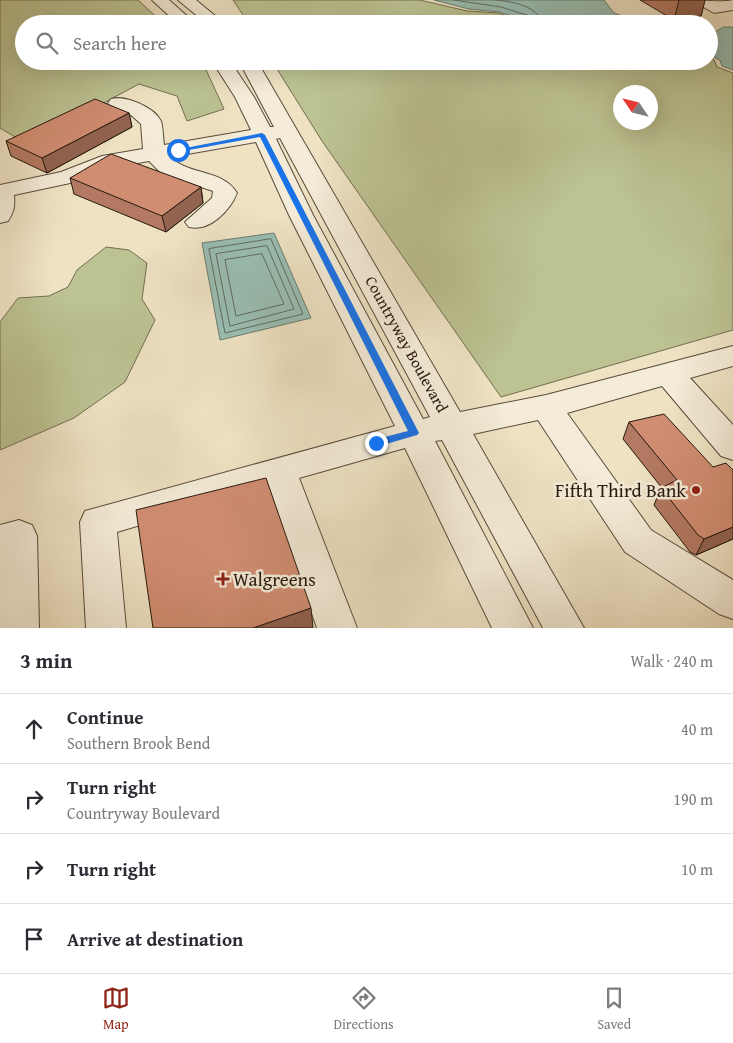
<!DOCTYPE html>
<meta charset="utf-8">
<style>
:root{--surface:#fff;--page:#f2f2f3;--text:#2b2b33;--muted:#7c7c81;--line:#e1e1e2;--accent:#8f2418}
body{margin:0;font-family:"Gentium Book Plus",serif;background:var(--page);color:var(--text)}
.compass{position:absolute;left:613px;top:85px;width:45px;height:45px;border-radius:50%;background:var(--surface);box-shadow:0 5px 20px #0002;rotate:305deg}
.stop{position:absolute;width:15px;height:15px;margin:-11px;border:4px solid #1a73e8;border-radius:50%;background:#fff}
.stop.end{background:#1a73e8;border-color:#fff;box-shadow:0 1px 5px #0008}
.list{margin:0;padding:0;list-style:none}
h2{display:flex;justify-content:space-between;align-items:center;height:65px;margin:0;padding:0 20px;font-size:21px}
h2 small{font-size:16px;font-weight:400;color:var(--muted)}
.list li{display:grid;grid-template-columns:32px 1fr auto;gap:15px;align-items:center;box-sizing:border-box;height:70px;padding:0 20px;border-top:1px solid var(--line)}
.list b{display:block;font-size:19px;white-space:nowrap}
.list p{margin:0;font-size:16px;white-space:nowrap;color:var(--muted)}
.list em{font-size:16px;font-style:normal;color:var(--muted)}
.icon{flex:none;width:28px;height:28px;fill:none;stroke:currentColor;stroke-width:2;stroke-linecap:round;stroke-linejoin:round}
.map{position:relative;flex:none;width:733px;height:628px;overflow:hidden}
.search{position:absolute;background:var(--surface);box-shadow:0 5px 20px #0002;left:15px;right:15px;top:15px;height:55px;display:flex;align-items:center;gap:12px;box-sizing:border-box;padding:0 18px;border-radius:28px;color:var(--muted);font-size:19px}
.sheet{height:345px;background:var(--surface)}
nav{display:flex;justify-content:space-around;align-items:center;box-sizing:border-box;height:70px;border-top:1px solid var(--line);background:var(--surface);font-size:14px;color:var(--muted)}
nav a{display:grid;justify-items:center;gap:2px}
nav .on{color:var(--accent)}
.map>svg:first-child{display:block}
.green{fill:#bcc292;stroke:#726e50;fill-rule:evenodd}
.water{fill:#99beb3;stroke:#6b7c71}
.lines{fill:none;stroke-linecap:round;stroke-linejoin:round}
.shore{stroke:#606c61;stroke-width:1}
.minor-casing{stroke:#594b3c;stroke-width:2}
.minor{fill:#f4ecd8;fill-rule:evenodd}
.wall{fill:#b37962;stroke:#27190f}
.shaded-wall{fill:#926350;stroke:#27190f}
.building{fill:#d08d72;stroke:#27190f}
.route{fill:#1a73e8}
.poi-dot{fill:#8f2418;stroke:#f4ecd8;stroke-width:2}
.labels{text-anchor:middle;stroke-width:5;stroke-linejoin:round;paint-order:stroke}
.street-label{font-size:16px;fill:#27190f;stroke:#f4ecd8}
.near-poi-label{font-size:19px;fill:#27190f;stroke:#f4ecd8;text-anchor:end}
</style>
<div class="map">
<svg width="733" height="628" viewBox="0 0 733 628">
<rect width="100%" height="100%" fill="#eee2c3"/>
<filter id="stains"><feTurbulence type="fractalNoise" baseFrequency=".004" numOctaves="4"/><feColorMatrix values="0 0 0 0 .2 0 0 0 0 .09 0 0 0 0 .02 0 0 0 .5 -.17"/></filter>
<radialGradient id="worn" r=".72"><stop offset=".6" stop-color="#630" stop-opacity="0"/><stop offset="1" stop-color="#630" stop-opacity=".3"/></radialGradient>
<path class="green" d="M0,0H138L164,24H24V61H202L224,109L187,121L177,96L139,84L27,144L0,128Z
M420,0L467,11L498,13L531,24H249L233,0Z
M709,57L714,60L717,67L733,73V330L501,397L322,141L272,61H709ZM620,92H650V122H620Z
M106,247L129,250L147,263L142,299L155,320L125,382L74,418L0,450V322L18,298L49,296L68,287L77,270Z"/>
<path class="water" d="M434,0H604L614,13L639,22V24H539L499,12L469,9Z
M723,27H733V70L722,66L720,60L709,55V36Z
M274,233L311,318L220,340L202,243Z"/>
<g class="lines">
<path class="shore" d="M454,0L501,7L533,17L537,24
M496,0C513,2 537,5 543,24
M271,239L303,314L225,333L209,249Z
M267,246L294,309L230,326L216,254Z
M262,254L284,304L236,316L225,260Z"/>
<g class="minor-casing">
<path id="minor" d="M152,0H169L196,24H178Z
M178,0H196L225,24H207Z
M691,0C706,0 718,3 733,0V10L714,13Z
M212,61H230L254,97L270,127H274L239,61H257L460,412L546,395L733,346V366L690,378L733,425V460L721,456L662,386L567,413L651,530L733,580V619L719,614L625,552L538,420L473,434L584,628H543L442,440L435,441L533,628H492L405,448L299,478L357,628H317L268,487L117,532L126,628H86L80,522L85,511L395,426L289,215L256,142L170,157C190,176 223,169 237,193C230,211 209,232 189,227L185,222L212,198L213,191L162,174L149,161L115,167L75,182L14,195C15,206 14,212 8,221L0,223V185L61,172L102,156L143,149L141,124L131,115L111,107L108,103L111,99C125,95 154,107 161,121C163,128 163,138 164,145L251,130L235,97ZM280,138L430,417L423,419L313,215L276,139Z
M19,520L32,525L37,536L39,628H0V525Z"/>
</g>
<use href="#minor" class="minor"/>
</g>
<path class="wall" d="M640,0H705L701,16L674,20Z
M129,113L132,127L47,173L11,156L6,141Z
M70,178L201,187L203,203L166,232L74,194Z
M629,422L733,539L696,555L690,552L654,505L661,488H662L623,439Z"/>
<path class="shaded-wall" d="M679,0H705L701,16L674,20Z
M129,113L132,127L47,173L42,158Z
M201,187L203,203L166,232L162,216Z
M733,527V539L696,555L704,539Z
M311,608L313,628H253Z"/>
<path class="building" d="M95,99L129,113L42,158L6,141Z
M111,154L201,187L162,216L70,178Z
M664,414L713,467L726,463L733,470V527L704,539L698,535L661,488L677,480L629,422Z
M266,478L311,608L253,628H153L136,510Z"/>
<path class="route" d="M262,133L265,135L419,433L417,435L376,447L373,446V440L408,431L260,137L178,152L175,150Z"/>
<g class="poi-dot">
<circle cx="696" cy="490" r="5"/>
<path d="M220.5 571.5h5v5h5v5h-5v5h-5v-5h-5v-5h5z"/>
</g>
<g class="labels">
<g class="street-label">
<text transform="translate(407 344) rotate(61)" y="6">Countryway Boulevard</text>
</g>
<g class="near-poi-label">
<text x="686" y="497">Fifth Third Bank</text>
<text x="233" y="586" text-anchor="start">Walgreens</text>
</g>
</g>
<rect width="100%" height="100%" filter="url(#stains)"/>
<rect width="100%" height="100%" fill="url(#worn)"/>
</svg>
<svg class="compass" viewBox="-18 -18 36 36"><path d="M0-13l5 13h-10z" fill="#e53935"/><path d="M0 13l5-13h-10z" fill="#7c7c81"/></svg>
<div class="stop" style="left:178px;top:150px"></div>
<div class="stop end" style="left:376px;top:443px"></div>
<div class="search"><svg class="icon" aria-label="search" viewBox="0 0 24 24"><circle cx="10" cy="10" r="6"/><path d="M15 15l6 6"/></svg>Search here</div>
</div>
<section class="sheet">
<h2>3 min<small>Walk · 240 m</small></h2>
<ul class="list">
<li><svg class="icon" aria-label="ahead" viewBox="0 0 24 24"><path d="M12 20V5M6 11l6-6 6 6"/></svg><div><b>Continue</b><p>Southern Brook Bend</p></div><em>40 m</em></li>
<li><svg class="icon" aria-label="right" viewBox="0 0 24 24"><path d="M7 20v-9h11M14 6l5 5-5 5"/></svg><div><b>Turn right</b><p>Countryway Boulevard</p></div><em>190 m</em></li>
<li><svg class="icon" aria-label="right" viewBox="0 0 24 24"><path d="M7 20v-9h11M14 6l5 5-5 5"/></svg><div><b>Turn right</b></div><em>10 m</em></li>
<li><svg class="icon" aria-label="arrive" viewBox="0 0 24 24"><path d="M6 21V4h12l-3 4 3 4H6"/></svg><div><b>Arrive at destination</b></div></li>
</ul>
</section>
<nav>
<a class="on"><svg class="icon" aria-label="map" viewBox="0 0 24 24"><path d="M3 6l6-2 6 2 6-2v14l-6 2-6-2-6 2zM9 4v14M15 6v14"/></svg>Map</a>
<a><svg class="icon" aria-label="directions" viewBox="0 0 24 24"><path d="M12 3l9 9-9 9-9-9zM9 14v-3h6M13 9l2 2-2 2"/></svg>Directions</a>
<a><svg class="icon" aria-label="saved" viewBox="0 0 24 24"><path d="M7 4h10v16l-5-4-5 4z"/></svg>Saved</a>
</nav>
